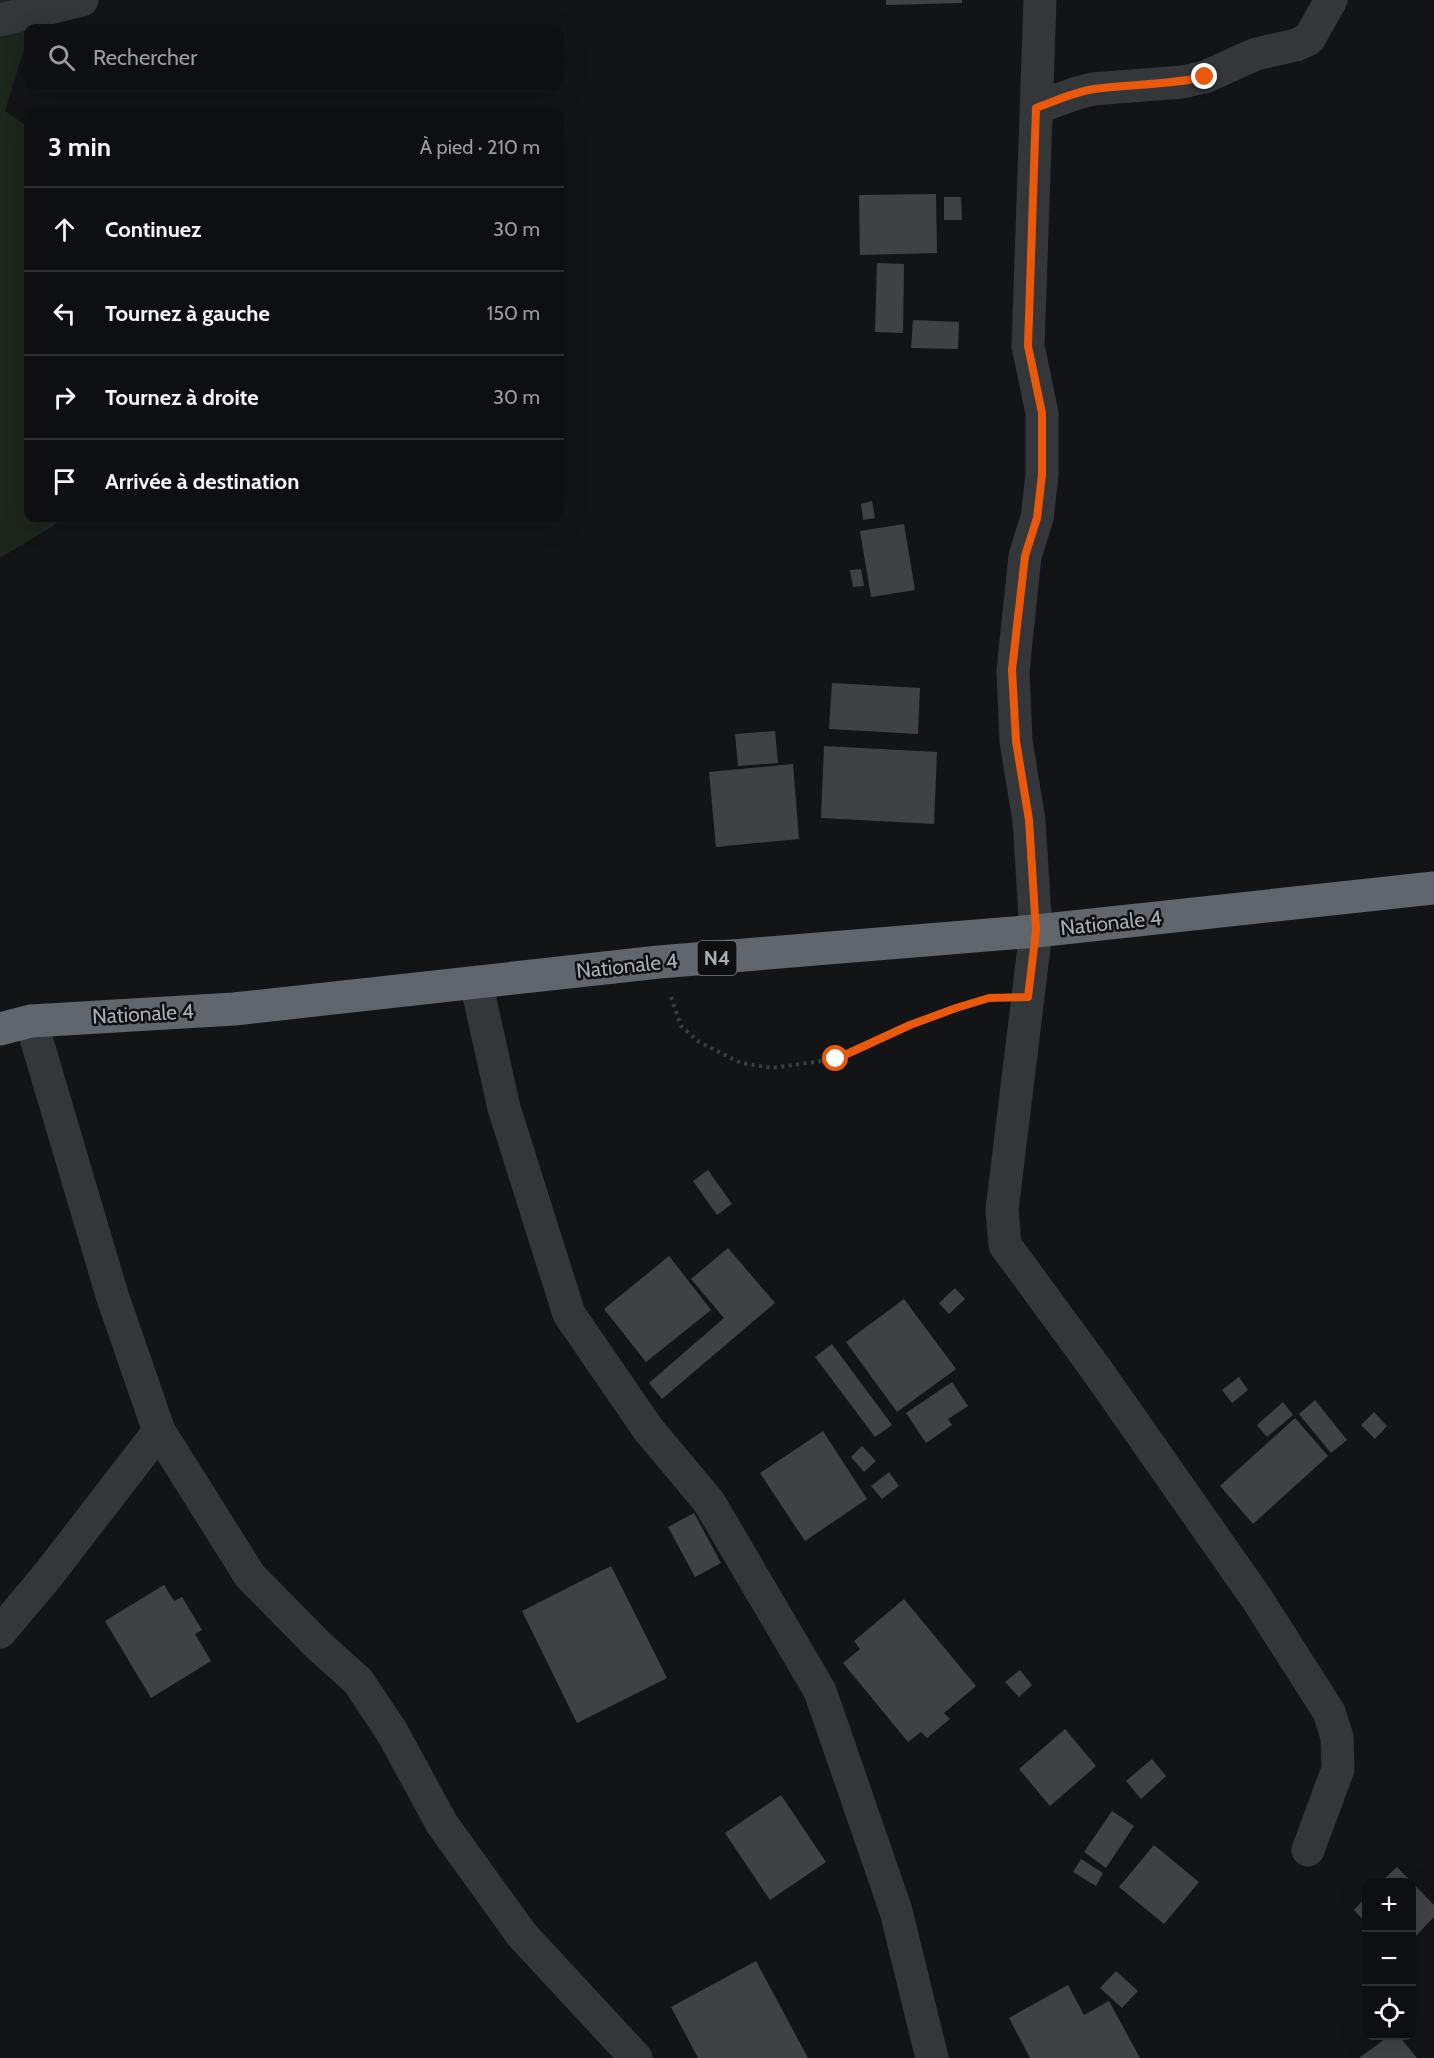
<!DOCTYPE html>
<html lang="fr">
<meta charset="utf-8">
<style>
:root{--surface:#0e0f10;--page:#171819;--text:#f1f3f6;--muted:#9b9c9f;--line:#2e2f30}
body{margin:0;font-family:Cabin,sans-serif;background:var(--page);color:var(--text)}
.controls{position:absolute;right:18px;bottom:18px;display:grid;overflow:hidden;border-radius:12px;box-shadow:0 6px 24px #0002}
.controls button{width:54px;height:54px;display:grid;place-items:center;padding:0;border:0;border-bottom:2px solid var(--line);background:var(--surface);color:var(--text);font:30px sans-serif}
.stop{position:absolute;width:18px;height:18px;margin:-14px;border:4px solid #ea580c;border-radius:50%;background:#fff}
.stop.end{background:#ea580c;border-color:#fff;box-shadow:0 2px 6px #0008}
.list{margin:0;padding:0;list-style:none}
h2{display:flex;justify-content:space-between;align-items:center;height:78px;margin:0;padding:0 24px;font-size:26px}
h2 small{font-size:20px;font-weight:400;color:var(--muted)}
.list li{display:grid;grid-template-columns:39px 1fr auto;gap:18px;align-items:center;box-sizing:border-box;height:84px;padding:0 24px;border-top:2px solid var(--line)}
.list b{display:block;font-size:22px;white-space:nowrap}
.list em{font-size:20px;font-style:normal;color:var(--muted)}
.icon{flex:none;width:33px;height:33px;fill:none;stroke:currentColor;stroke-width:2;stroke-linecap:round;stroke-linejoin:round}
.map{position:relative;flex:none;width:1434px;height:2058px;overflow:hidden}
.search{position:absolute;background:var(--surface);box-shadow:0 6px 24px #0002;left:24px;top:24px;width:540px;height:66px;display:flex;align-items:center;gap:15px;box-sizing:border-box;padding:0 21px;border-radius:12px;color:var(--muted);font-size:22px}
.panel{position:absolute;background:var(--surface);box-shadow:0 6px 24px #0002;left:24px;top:108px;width:540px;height:414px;border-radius:12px}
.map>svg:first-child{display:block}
.green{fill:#1e251d}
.building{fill:#3f4245}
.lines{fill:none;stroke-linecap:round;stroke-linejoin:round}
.path{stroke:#3a3e41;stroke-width:4;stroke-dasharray:3 4.5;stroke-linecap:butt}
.street{stroke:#34373a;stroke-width:33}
.highway{stroke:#60666c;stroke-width:33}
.route{stroke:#ea580c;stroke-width:8}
.labels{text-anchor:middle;stroke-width:5;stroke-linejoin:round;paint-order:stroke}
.shield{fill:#0e0f10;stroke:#777e84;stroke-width:1.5}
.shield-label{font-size:20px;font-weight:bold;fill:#a4aeb6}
.street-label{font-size:21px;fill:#a4aeb6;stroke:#0e0f10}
</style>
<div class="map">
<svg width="1434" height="2058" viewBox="0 0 1434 2058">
<rect width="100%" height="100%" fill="#131415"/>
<path class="green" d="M0,0H39L5,111L28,127V518H62L53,526L0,558Z"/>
<path class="building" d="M886,0H962V3L886,5Z
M936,194L937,253L860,255L859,195Z
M944,197H961L962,220H944Z
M877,263L904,264L903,333L875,332Z
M913,320L959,322L958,349L911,348Z
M872,501L875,518L863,520L861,504Z
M904,524L915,590L871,597L860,531Z
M861,569L864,586L853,587L850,570Z
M832,683L920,688L918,734L829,729Z
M775,731L778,763L738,766L735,734Z
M824,746L937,752L934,824L821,818Z
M793,764L799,839L716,847L709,772Z
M708,1170L732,1204L717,1215L693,1181Z
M728,1248L775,1303L662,1399L649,1383L724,1318L691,1279Z
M669,1256L711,1310L646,1362L604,1309Z
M955,1288L965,1299L949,1314L939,1303Z
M904,1299L956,1369L897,1412L846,1342Z
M832,1344L892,1425L875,1437L815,1357Z
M1239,1377L1248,1390L1232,1403L1222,1390Z
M952,1382L968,1406L948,1419L952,1425L926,1443L906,1413Z
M1315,1400L1347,1440L1331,1453L1299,1414Z
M1283,1402L1293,1415L1267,1437L1257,1425Z
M1374,1412L1387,1426L1375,1439L1361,1425Z
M1295,1418L1328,1456L1253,1524L1220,1486Z
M823,1431L867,1499L805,1541L760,1473Z
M862,1446L876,1461L864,1472L851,1457Z
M889,1472L899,1486L882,1499L871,1486Z
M694,1513L721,1563L695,1577L668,1527Z
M611,1566L667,1678L577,1723L522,1611Z
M164,1585L174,1601L182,1597L202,1630L195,1634L211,1661L151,1698L105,1621Z
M904,1599L976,1686L944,1713L950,1719L927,1738L921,1732L908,1742L843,1663L860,1649L854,1641Z
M1020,1670L1032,1685L1019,1697L1005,1682Z
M1065,1729L1096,1766L1050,1806L1019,1769Z
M1152,1759L1166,1776L1141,1799L1126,1781Z
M781,1795L826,1862L770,1900L725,1833Z
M1112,1811L1134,1826L1106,1868L1084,1852Z
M1154,1845L1199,1882L1164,1924L1119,1887Z
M1081,1859L1103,1873L1096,1886L1073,1872Z
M1397,1867L1434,1905V1917L1412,1940V1882H1381Z
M1366,1897V1923L1354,1910Z
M756,1961L808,2058H698L671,2007Z
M1116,1971L1138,1991L1122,2008L1100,1988Z
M1068,1985L1084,2015L1109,2001L1140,2058H1030L1009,2018Z
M1389,2036H1399L1417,2058H1359Z"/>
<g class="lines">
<path class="path" d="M671,997L681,1026L699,1042L741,1063L772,1068L836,1059L910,1025L991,998"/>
<path class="street" d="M1040,0L1028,346L1042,413V475L1037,518L1025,556L1013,670L1016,741L1029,821L1036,931L1002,1210L1005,1245L1096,1369L1257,1599L1329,1712L1337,1737L1338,1769L1308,1850
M0,20L82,0
M1036,108L1077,93L1093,89L1182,82L1205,77L1256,54L1296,45L1309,39L1331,0
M476,982L504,1108L569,1314L648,1429L709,1502L820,1691L896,1911L932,2058
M31,1021L112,1295L159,1431L250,1576L319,1646L358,1681L392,1732L442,1824L522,1935L636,2058
M0,1632L48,1575L159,1431"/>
<path class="highway" d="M0,1029L31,1021L234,1009L659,962L1036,931L1434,888"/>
</g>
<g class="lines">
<path class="route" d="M836,1059L910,1025L956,1008L989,998L1028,997L1036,931L1029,820L1016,741L1012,670L1025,556L1037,518L1042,475V413L1028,346L1036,108C1055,101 1074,92 1094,89C1131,84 1168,85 1205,77"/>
</g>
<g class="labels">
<rect class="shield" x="697.5" y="941" width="39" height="34" rx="4.5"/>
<g class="shield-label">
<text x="717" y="965">N4</text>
</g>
<g class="street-label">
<text transform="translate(1111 923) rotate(-6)" y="7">Nationale 4</text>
<text transform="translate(627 966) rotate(-6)" y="7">Nationale 4</text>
<text transform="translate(143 1014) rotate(-3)" y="7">Nationale 4</text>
</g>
</g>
</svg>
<div class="controls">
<button>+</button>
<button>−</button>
<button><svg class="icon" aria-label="locate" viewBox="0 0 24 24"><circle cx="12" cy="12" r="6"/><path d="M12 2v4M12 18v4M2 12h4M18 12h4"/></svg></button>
</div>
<div class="stop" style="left:836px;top:1059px"></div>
<div class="stop end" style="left:1205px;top:77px"></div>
<div class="search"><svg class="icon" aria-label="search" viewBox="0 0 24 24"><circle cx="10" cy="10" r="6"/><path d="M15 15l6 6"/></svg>Rechercher</div>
<section class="panel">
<h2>3 min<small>À pied · 210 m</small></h2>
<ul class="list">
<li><svg class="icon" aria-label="ahead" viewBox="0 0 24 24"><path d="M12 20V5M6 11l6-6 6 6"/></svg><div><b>Continuez</b></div><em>30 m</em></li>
<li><svg class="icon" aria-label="left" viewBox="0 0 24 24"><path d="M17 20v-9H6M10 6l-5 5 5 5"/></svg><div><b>Tournez à gauche</b></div><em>150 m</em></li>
<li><svg class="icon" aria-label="right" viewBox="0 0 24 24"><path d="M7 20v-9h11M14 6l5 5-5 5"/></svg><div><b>Tournez à droite</b></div><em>30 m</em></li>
<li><svg class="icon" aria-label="arrive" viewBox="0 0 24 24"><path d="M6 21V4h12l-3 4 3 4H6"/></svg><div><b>Arrivée à destination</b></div></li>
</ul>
</section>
</div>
